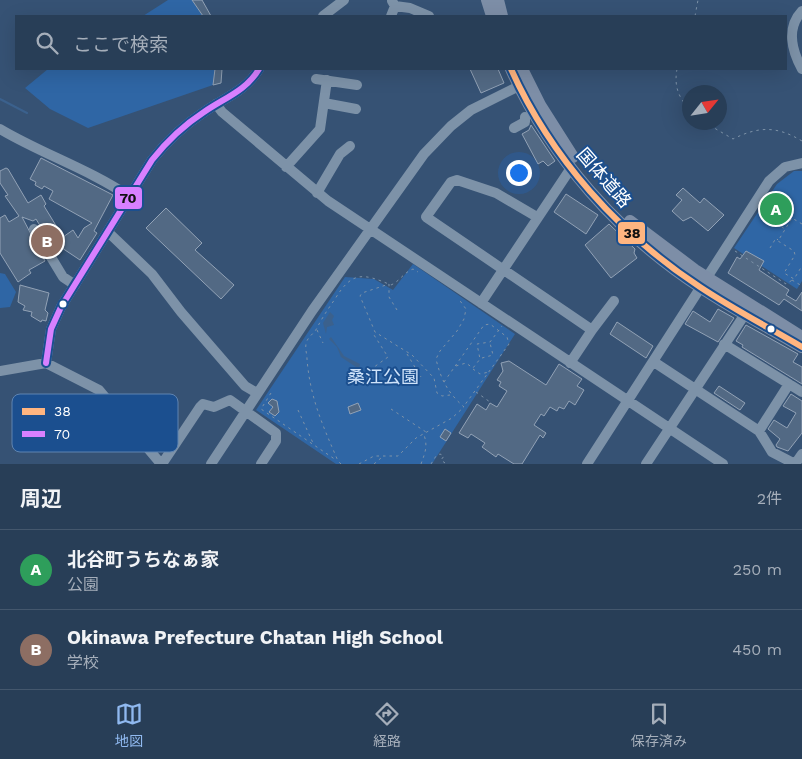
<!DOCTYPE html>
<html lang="ja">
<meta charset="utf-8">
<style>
:root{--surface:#283e57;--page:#344961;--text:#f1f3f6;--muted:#a5aeba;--line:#44576d;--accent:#90b9f0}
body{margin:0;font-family:"Work Sans","Noto Sans JP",sans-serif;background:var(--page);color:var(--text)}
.compass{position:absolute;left:682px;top:85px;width:45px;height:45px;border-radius:50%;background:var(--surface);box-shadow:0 5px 20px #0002;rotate:60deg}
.you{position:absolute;left:518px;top:172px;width:18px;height:18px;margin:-12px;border:4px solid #fff;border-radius:50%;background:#1a73e8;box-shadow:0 0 0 8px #1a73e833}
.badge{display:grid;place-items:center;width:32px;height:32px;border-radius:50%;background:var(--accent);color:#fff;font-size:16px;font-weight:700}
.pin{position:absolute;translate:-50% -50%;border:2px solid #fff;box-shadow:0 1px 5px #0006}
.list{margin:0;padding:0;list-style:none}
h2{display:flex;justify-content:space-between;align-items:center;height:65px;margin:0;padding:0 20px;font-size:21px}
h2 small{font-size:16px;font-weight:400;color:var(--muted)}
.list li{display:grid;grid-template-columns:32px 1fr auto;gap:15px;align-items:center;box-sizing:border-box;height:80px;padding:0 20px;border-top:1px solid var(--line)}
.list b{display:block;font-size:19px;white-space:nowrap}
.list p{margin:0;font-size:16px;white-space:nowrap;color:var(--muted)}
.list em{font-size:16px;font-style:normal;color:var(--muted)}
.icon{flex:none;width:28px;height:28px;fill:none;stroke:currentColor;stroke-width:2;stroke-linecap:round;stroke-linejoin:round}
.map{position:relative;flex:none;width:802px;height:464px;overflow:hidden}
.search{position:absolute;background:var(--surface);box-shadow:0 5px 20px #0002;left:15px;right:15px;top:15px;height:55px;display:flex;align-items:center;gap:12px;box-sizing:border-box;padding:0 18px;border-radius:0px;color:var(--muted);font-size:19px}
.sheet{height:225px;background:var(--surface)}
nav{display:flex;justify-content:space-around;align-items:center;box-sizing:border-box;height:70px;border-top:1px solid var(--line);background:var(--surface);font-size:14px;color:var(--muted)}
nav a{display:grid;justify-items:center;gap:2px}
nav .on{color:var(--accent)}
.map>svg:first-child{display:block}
.green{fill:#2f66a5}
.water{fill:#3b618d}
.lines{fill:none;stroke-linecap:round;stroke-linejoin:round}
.stream{stroke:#3b618d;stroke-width:2}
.building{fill:#526984;stroke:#92a2b6}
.path{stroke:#7d92a8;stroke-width:1;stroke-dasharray:2.5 4;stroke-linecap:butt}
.minor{stroke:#7d92a8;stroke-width:10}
.major{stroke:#7d8ea7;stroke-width:12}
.bus-1-casing{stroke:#1b4f8f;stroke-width:10}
.bus-2-casing{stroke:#1b4f8f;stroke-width:10}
.bus-1{stroke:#ffb580;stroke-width:6}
.bus-2{stroke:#d880ff;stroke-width:6}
.bus-dot{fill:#fff;stroke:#1b4f8f;stroke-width:2}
.labels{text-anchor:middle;stroke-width:4;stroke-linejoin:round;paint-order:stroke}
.street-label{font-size:18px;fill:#fff;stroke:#1b4f8f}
.park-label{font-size:18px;fill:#cfe3fa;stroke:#1b4f8f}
.key{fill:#1b4f8f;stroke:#5f84b1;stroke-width:1}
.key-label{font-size:14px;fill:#fff}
.line-badge{stroke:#1b4f8f;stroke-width:2}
.pale-badge-label{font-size:14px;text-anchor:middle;font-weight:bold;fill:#111}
</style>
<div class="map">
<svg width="802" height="464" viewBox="0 0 802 464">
<rect width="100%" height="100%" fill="#365274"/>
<path class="green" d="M168,0H192L203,16H143Z
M48,69H215L213,85L88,128L50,109L25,88Z
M794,171H802V281L797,289L734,248L777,184Z
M413,264L515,334L432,464H336L256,410L345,277L374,279L393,290Z
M0,273L5,274L16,292L10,307L0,308Z"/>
<path class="water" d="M330,312L334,316L332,320L334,325L327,327L326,334L323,323Z
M331,337L344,356L360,364L359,369L341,357L337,347L329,339Z"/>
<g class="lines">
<path class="stream" d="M0,99L27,113"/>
</g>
<path class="building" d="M192,0H202L211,16H203Z
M215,69H222L221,83L213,85Z
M470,69H498L504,83L481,93Z
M531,125L555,161L548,166L543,161L538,164L522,134L529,130Z
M41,158L113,195L94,231L97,233L80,260L53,242L51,244L36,219L33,221L22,217L45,261L29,270L31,273L18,282L0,253V218L5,215L9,222L19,216L5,196L8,195L0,183V171L6,168L8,169L28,203L41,195L46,204L44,206L63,237L73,230L78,238L84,228L92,223L49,199L53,191L44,186L42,189L35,185L36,182L30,179Z
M683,188L700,203L704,198L724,215L708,231L691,217L683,221L672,211L682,200L676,195Z
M566,194L598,215L586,234L554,212Z
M772,195L788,208L784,216L774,209L770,215L765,212L771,204L767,202Z
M166,208L202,243L195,250L234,285L221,299L146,228Z
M609,224L635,249L634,253L637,258L611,278L585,245Z
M746,251L764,261L759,270L789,290L786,295L796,301L802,292V311L784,299L779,305L728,273L737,257L740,259Z
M20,285L49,293L45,310L48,313L46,321L42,320L41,322L31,316L32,312L23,310L25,306L18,302Z
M718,309L734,318L718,342L685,324L693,311L710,322Z
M617,322L653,346L646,358L610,334Z
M746,325L798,354L793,362L802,367V384L742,347L743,345L736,341Z
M509,361L546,385L559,364L582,379L577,386L584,390L575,405L569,401L564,409L559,407L557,411L550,407L544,416L541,414L534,425L546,433L543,438L540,435L522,464H514L498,454L496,457L482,447L485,443L471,434L468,438L459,433L477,404L486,410L490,403L497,407L507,391L499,386L501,382L497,380L503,371L501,363Z
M719,386L745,403L740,410L714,393Z
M791,394L802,401V433L788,451L777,447L776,445L780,439L768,429L774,420L787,428L796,413L783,406Z
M272,399L277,401L279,412L275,416L269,412L273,407L268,403Z
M358,403L361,410L350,414L348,407Z
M445,429L451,433L446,441L440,437Z"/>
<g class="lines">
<path class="path" d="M695,16L698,0
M677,69C674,86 678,97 690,110
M704,122L733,139C759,126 777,126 802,141
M760,212L785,229
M792,217L793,206
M802,224L792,218L778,241L794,251L795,255L784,273L794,279L802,266
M770,248L776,238L778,240
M735,251L786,284L794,279
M792,280L802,286
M397,310L389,297V284L362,293L360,296L375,332L412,355L434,378L437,393L442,396L450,395
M317,330L323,343
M407,354L421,377
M482,358L493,355L490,343
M456,366L466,363L473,368L480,359L477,344L490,342L502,326
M473,369L480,374L489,372
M370,370L388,357L374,335L375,333
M444,382L484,325L490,324L507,337L509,344L464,406
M476,392L490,402
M271,393L261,409L336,460
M391,409L426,432
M298,410L313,443
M341,464L338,461C323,426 310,398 307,359C307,354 305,349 306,344C307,337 314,334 317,328C322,318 328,309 335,299C352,271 363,273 391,285C400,281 403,273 413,269L418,272
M359,464L374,456H398L416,438L452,418L464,407C448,393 441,380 436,359L440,351L457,331L464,319L466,309L458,298
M374,464L381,458
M421,464C425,453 428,446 424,435
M431,464L436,456L440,454L444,456L441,460L445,463"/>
<path class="minor" d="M395,6L410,8L429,16
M802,11C786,28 792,51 802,69
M323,16L344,0
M391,16L395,6L392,1
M316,79L357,85
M324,103L356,109
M216,104L222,112L328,201L723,464
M514,128L525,122V117
M0,129C42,154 89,169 130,197
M286,167L320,129L327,80
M317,193L340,154L350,146
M537,217L496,193L457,180L451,182L426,217L592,330L570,363
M34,229L63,277L75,285
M108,232L152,274L181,312L245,386L257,393
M481,303L571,168
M592,330L614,301
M724,344L802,392
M654,362L759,431L789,384
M46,363L51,329L61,307L152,160C167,141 184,125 204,112C224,98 246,91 259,69
M0,371L46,363L99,390L161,464
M759,431L772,452L795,464
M162,464L200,407L203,404L214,407L230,400L276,433V441L261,464
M211,464L312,311L424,154L451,126L471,110L519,86
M587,464L769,181L785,167L802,163
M646,464L745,314
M795,464L802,454"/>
<path class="major" d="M487,0L492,16
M498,0L502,16
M511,69C551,158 619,234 700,287C733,309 768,327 802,347
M522,69L540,105L573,157
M630,221L695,270L802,337"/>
<g class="bus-1-casing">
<path id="bus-1" d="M511,69C551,158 619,234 700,287C733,309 768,327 802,347"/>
</g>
<g class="bus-2-casing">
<path id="bus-2" d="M46,363L51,329L61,307L152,160C167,141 184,125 204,112C224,98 246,91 259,69"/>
</g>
<use href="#bus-1" class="bus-1"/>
<use href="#bus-2" class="bus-2"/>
</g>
<g class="bus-dot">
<circle cx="63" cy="304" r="4.5"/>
<circle cx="771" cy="329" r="4.5"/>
</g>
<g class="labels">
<g class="street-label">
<text transform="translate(604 178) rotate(49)" y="6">国体道路</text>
</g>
<g class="park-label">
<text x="383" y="383">桑江公園</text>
</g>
</g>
<rect x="12" y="394" width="166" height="58" rx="8" class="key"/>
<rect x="22" y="408" width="23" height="7" fill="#ffb580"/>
<rect x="22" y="431" width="23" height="6" fill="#d880ff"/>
<g class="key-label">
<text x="54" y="416">38</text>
<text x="54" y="439">70</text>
</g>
<g class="line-badge">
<rect x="114" y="186" width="29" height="24" rx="5" fill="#d880ff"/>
<rect x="617" y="221" width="29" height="24" rx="5" fill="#ffb580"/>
</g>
<g class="pale-badge-label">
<text x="128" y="203">70</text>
<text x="632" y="238">38</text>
</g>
</svg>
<svg class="compass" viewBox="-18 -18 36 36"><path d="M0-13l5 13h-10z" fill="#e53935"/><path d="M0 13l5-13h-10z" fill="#a5aeba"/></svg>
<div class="you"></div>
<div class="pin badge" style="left:776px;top:209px;background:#2e9e5b">A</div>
<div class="pin badge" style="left:47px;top:241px;background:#8d6e63">B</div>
<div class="search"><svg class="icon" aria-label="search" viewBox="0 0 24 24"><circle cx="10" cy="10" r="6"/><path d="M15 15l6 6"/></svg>ここで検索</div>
</div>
<section class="sheet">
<h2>周辺<small>2件</small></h2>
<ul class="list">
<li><span class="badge" style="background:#2e9e5b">A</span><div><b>北谷町うちなぁ家</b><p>公園</p></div><em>250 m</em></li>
<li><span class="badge" style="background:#8d6e63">B</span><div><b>Okinawa Prefecture Chatan High School</b><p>学校</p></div><em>450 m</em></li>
</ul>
</section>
<nav>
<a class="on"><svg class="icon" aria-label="map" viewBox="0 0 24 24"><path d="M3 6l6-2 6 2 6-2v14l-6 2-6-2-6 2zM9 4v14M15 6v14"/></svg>地図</a>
<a><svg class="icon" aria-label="directions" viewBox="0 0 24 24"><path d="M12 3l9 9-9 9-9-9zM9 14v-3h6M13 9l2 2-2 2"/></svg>経路</a>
<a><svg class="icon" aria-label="saved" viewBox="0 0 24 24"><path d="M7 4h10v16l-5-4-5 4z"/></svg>保存済み</a>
</nav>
